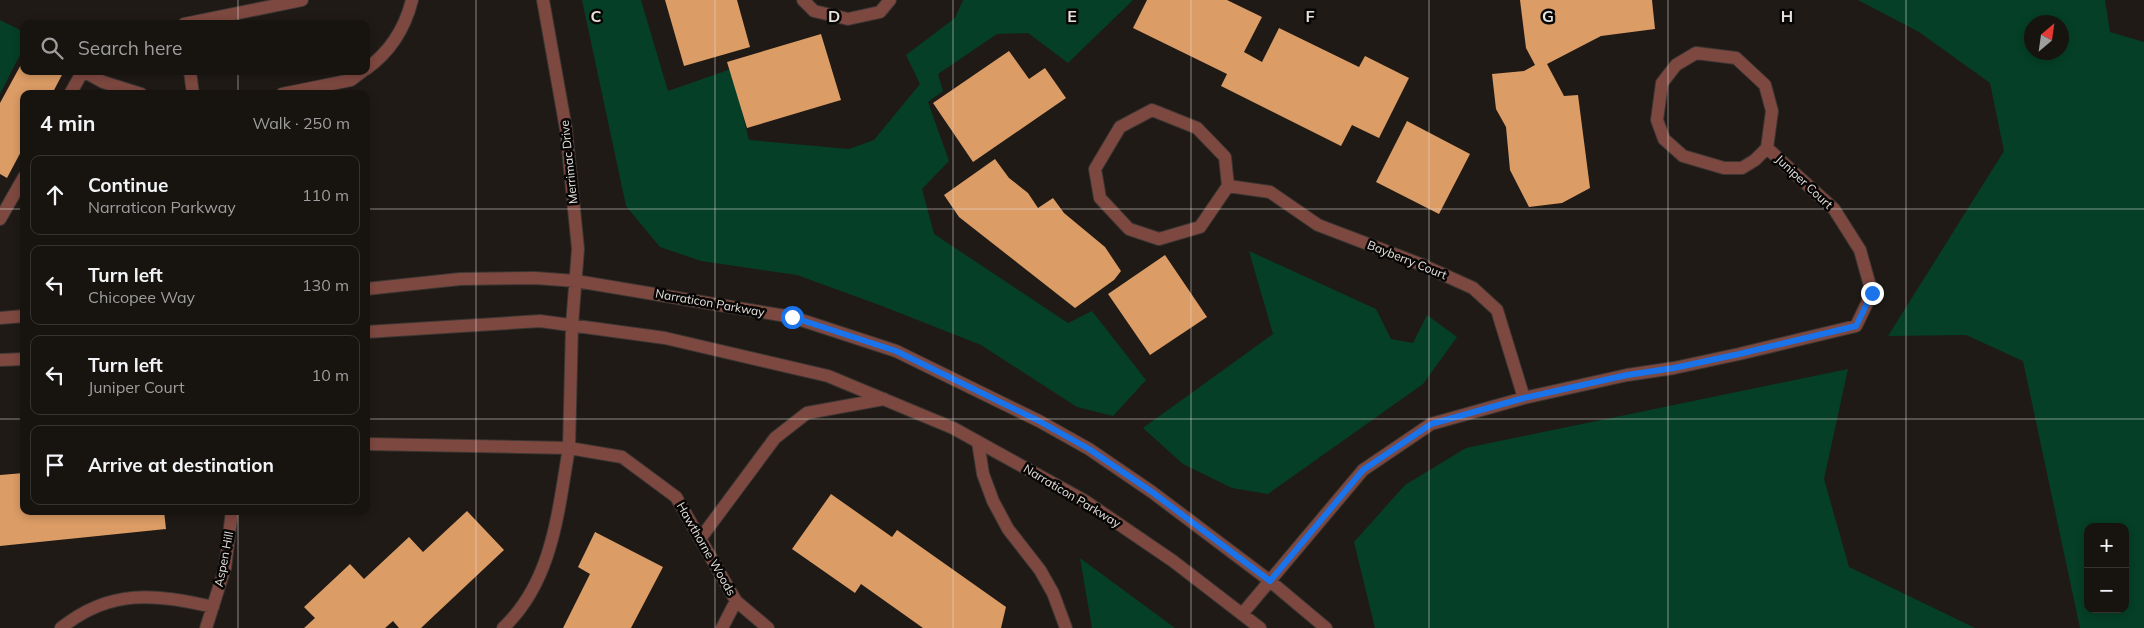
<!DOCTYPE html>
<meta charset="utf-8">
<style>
:root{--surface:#171410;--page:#24211e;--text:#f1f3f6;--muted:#9e9e9f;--line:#363330}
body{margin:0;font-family:Mulish,sans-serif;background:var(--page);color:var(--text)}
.controls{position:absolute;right:15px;bottom:15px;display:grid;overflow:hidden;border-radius:10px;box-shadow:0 2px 8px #0003}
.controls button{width:45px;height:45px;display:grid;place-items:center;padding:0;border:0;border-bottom:1px solid var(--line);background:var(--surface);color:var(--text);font:25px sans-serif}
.compass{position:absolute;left:2024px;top:15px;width:45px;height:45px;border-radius:50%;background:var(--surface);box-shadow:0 2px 8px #0003;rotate:29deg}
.stop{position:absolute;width:15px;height:15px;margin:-11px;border:4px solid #1a73e8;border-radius:50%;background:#fff}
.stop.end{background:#1a73e8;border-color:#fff;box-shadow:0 1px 5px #0008}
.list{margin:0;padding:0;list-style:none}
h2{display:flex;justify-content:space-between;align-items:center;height:65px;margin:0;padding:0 20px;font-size:21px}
h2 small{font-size:16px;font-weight:400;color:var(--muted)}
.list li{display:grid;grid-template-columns:32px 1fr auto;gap:15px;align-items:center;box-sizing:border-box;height:80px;margin:0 10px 10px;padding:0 10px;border:1px solid var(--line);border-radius:10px}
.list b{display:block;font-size:19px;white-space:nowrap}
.list p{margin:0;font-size:16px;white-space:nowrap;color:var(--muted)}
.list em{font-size:16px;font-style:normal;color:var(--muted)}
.icon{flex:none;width:28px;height:28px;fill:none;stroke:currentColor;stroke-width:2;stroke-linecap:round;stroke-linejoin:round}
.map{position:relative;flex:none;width:2144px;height:628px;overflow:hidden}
.search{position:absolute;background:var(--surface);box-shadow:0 2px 8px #0003;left:20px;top:20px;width:350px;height:55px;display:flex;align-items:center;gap:12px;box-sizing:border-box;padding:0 18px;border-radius:10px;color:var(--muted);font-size:19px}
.panel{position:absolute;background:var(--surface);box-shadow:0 2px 8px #0003;left:20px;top:90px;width:350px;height:425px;border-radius:10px}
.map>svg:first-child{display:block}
.green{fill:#053f27;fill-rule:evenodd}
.building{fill:#db9c65}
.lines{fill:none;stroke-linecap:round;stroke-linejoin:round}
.lane-casing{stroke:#3b3632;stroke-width:14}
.street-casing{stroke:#3b3632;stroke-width:14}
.lane{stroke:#7d4840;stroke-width:12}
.street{stroke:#7d4840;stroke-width:12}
.route{stroke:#1a73e8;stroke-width:6}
.grid{fill:none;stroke:#e5e1df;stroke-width:1;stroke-opacity:0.55}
.labels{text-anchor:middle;stroke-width:5;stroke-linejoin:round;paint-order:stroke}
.street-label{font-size:12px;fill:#e5e1df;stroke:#070604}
.grid-label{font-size:16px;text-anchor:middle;font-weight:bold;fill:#e5e1df;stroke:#070604;stroke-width:5;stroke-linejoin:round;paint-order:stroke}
</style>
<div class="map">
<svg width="2144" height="628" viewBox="0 0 2144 628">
<rect width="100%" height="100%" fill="#1f1a16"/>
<path class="green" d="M582,0H641L668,91L731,69L749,140L849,149L874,140L920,84L906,55L955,18L963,0H1133L1068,63L1028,33L997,34L938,74L943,91L928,102L949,161L922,189L934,234L1068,323L1092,311L1146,380L1113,416L1077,407L981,345L882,306L797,275L701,261L660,247L626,206Z
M1858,0H2105L2110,32L2144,42V628H2080L2023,361L1966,335L1888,336L2004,151L1990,83L1919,32ZM2032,22H2062V52H2032ZM2088,527H2125V609H2088Z
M0,20L24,32V47L0,94Z
M1249,251L1376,309L1391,339L1413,343L1427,315L1457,337L1423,384L1268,494L1232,488L1183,464L1143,428L1273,334Z
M1848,369L1824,479L1849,567L1975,628H1375L1354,542L1405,485L1466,448Z
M1080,558L1175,628H1092Z"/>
<path class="building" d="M665,0H737L750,47L684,66Z
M1147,0H1227L1262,17L1244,52L1262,62L1279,28L1359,67L1365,56L1409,78L1379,138L1352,125L1341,146L1221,86L1227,74L1133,28Z
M1520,0H1652L1655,29L1601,36L1547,64L1564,96L1578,95L1590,188L1562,203L1529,207L1510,170L1506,127L1496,109L1492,74L1524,71L1535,65L1526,48Z
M821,34L841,100L747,128L727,62Z
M1009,51L1029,79L1045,68L1066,98L973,162L933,103Z
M24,59V71H64L52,94H24V146L7,178L0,174V103Z
M1407,121L1470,154L1439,214L1376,182Z
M995,159L1009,178L1028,193L1038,208L1053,198L1064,213L1105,247L1121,271L1114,280L1075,308L959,217L944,195Z
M1165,255L1207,317L1150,355L1108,294Z
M24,473V511H164L166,529L0,546V475Z
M831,494L892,537L897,530L1006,607L1001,628H923L861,584L855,593L792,549Z
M467,511L504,550L421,628H399L393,621L385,628H304L315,618L304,607L350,564L364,579L409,537L423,552Z
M595,532L663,567L631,628H563L590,574L578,567Z"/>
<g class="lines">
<g class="lane-casing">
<path id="lane" d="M978,442L983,474L993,501L1008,529L1040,570L1053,593L1066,628
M503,628C553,581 558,511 569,448"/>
</g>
<g class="street-casing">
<path id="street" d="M543,0L566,129L578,249L572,325L569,448
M803,0L814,11L848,19L880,12L890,0
M184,24L302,0
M366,69C390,52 405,28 412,0
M190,71L193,94
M70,94L83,71L103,82L141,94
M282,94L351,80L363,71
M1228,186L1200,227L1159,239L1129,229L1100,198L1095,169L1120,127L1152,110L1197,128L1225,157L1228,186L1270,192L1318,225L1420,264L1473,288L1497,310L1524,398
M0,219L24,177
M366,289L460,279L535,278L576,281L792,317L896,351L1039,421L1089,449L1152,492L1270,581L1326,628
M0,318L24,316
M366,332L540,321L665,338L828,376L953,428L1085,501L1173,561L1260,628
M0,360L24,359
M366,444L569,448L622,457L676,497L736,601L768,628
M700,539L775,438L807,413L884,399
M1242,614L1363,470L1431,424L1524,398L1627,375L1674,368L1739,354L1856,326L1872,293L1860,250L1834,209L1767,148L1772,111L1765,85L1736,58L1696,53L1676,65L1662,83L1657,120L1664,139L1683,156L1724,168H1742L1755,160L1767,148
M61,628C111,588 155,594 213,607
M206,628L225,568L232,511
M722,628L736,601"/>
</g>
<use href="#lane" class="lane"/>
<use href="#street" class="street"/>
</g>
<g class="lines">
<path class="route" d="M792,317L896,351L1039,421L1089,449L1152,492L1270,581L1363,470L1431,424L1524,398L1627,375L1674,368L1739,354L1856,326L1872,293"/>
</g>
<path class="grid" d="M238,0V24M476,0V628M715,0V628M953,0V628M1191,0V628M1429,0V628M1668,0V628M1906,0V628M238,71V94M0,209H24M366,209H2144M0,419H24M366,419H2144M238,511V628"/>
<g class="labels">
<g class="street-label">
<text transform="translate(569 162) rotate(-96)" y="4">Merrimac Drive</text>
<text transform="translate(1804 182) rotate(43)" y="4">Juniper Court</text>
<text transform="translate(1407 260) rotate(22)" y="4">Bayberry Court</text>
<text transform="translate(710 303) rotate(10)" y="4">Narraticon Parkway</text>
<text transform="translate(1072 496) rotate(31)" y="4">Narraticon Parkway</text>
<text transform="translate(706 549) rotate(60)" y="4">Hawthorne Woods</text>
<text transform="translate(224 559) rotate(-79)" y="4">Aspen Hill</text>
</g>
</g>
<g class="grid-label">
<text x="596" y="22">C</text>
<text x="834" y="22">D</text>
<text x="1072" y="22">E</text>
<text x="1310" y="22">F</text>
<text x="1548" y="22">G</text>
<text x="1787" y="22">H</text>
</g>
</svg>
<div class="controls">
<button>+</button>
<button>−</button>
</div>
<svg class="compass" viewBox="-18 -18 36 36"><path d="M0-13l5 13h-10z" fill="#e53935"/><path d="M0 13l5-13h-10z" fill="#9e9e9f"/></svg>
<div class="stop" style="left:792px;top:317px"></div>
<div class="stop end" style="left:1872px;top:293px"></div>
<div class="search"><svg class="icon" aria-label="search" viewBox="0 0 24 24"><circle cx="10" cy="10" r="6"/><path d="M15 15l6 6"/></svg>Search here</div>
<section class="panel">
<h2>4 min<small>Walk · 250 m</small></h2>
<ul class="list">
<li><svg class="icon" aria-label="ahead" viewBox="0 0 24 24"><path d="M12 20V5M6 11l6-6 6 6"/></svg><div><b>Continue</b><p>Narraticon Parkway</p></div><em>110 m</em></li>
<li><svg class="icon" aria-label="left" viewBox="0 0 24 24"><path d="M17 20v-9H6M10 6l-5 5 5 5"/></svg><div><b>Turn left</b><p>Chicopee Way</p></div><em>130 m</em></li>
<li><svg class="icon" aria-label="left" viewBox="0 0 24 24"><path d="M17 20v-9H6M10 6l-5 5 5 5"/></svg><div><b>Turn left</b><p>Juniper Court</p></div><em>10 m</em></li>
<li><svg class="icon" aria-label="arrive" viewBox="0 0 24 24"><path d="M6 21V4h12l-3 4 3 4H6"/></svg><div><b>Arrive at destination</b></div></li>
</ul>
</section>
</div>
